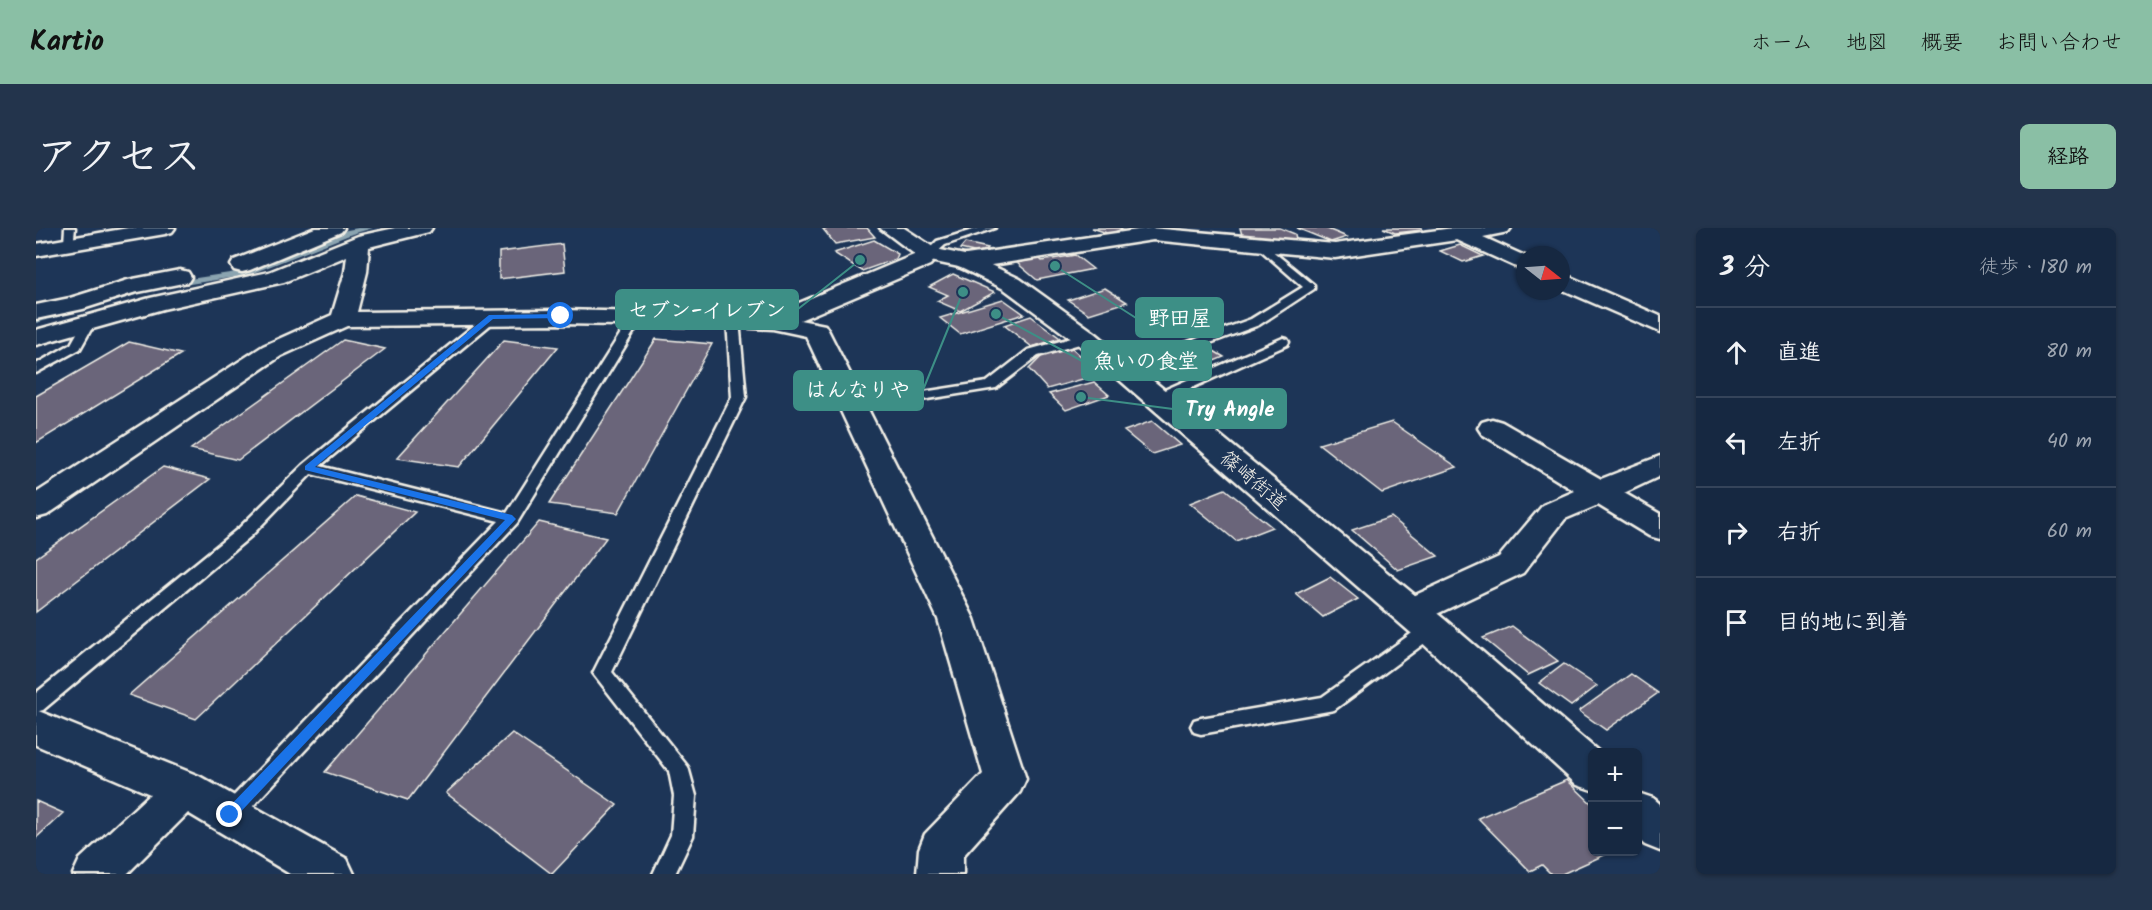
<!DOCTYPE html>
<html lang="ja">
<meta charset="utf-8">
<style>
:root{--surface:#162841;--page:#23344c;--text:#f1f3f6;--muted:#9ea6b1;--line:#35445a;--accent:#8abfa5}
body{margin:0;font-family:Kalam,"Klee One",sans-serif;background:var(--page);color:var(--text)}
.controls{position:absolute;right:18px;bottom:18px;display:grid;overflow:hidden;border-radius:9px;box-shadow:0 2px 4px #0004}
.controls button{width:54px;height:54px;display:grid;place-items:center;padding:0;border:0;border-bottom:2px solid var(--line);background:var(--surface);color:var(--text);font:30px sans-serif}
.compass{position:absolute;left:1480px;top:18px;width:54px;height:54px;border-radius:50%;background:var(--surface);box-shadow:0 2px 4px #0004;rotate:107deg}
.stop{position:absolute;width:18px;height:18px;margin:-14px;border:4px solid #1a73e8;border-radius:50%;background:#fff}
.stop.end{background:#1a73e8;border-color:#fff;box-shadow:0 2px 6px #0008}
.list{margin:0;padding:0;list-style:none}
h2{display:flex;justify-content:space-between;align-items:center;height:78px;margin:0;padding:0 24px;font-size:26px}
h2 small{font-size:20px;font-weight:400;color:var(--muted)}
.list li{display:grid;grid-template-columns:39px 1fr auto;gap:18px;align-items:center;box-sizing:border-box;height:90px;padding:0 24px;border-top:2px solid var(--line)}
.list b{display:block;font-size:22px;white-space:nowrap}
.list em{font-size:20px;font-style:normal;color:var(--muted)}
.icon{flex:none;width:33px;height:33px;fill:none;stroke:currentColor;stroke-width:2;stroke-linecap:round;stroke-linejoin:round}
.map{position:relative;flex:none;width:1624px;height:646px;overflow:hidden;border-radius:9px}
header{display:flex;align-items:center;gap:36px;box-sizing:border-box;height:84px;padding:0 30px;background:var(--accent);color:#111}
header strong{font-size:28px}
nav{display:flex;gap:33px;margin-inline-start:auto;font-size:21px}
.intro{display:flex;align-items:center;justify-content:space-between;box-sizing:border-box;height:144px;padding:0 36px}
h1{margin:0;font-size:42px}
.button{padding:15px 27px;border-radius:9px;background:var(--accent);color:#111;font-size:21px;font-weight:700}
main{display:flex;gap:36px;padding:0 36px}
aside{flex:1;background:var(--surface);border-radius:9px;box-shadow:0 2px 4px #0004}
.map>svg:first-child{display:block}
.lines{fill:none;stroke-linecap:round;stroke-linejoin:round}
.stream{fill:#8ba4b0;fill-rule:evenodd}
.building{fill:#6a657a;stroke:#f4f1e8;stroke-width:1.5}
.lane-casing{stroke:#f4f1e8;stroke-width:5}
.street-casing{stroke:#f4f1e8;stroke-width:5}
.secondary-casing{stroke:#f4f1e8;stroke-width:5}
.lane{fill:#1d3557;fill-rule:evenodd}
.street{fill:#1d3557;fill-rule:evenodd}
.secondary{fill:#1d3557;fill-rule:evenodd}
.route{fill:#1a73e8}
.labels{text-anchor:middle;stroke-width:5;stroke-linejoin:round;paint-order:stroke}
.street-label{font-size:20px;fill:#f4f1e8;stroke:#1d3557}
.leader{fill:none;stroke:#3d8f86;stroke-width:2}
.callout-dot{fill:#3d8f86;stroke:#1d3557;stroke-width:2}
.callout{fill:#3d8f86;stroke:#3d8f86;stroke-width:2}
.callout-label{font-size:21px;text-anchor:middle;font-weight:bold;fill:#fff}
</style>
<header>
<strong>Kartio</strong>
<nav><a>ホーム</a><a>地図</a><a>概要</a><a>お問い合わせ</a></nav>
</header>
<div class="intro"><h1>アクセス</h1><a class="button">経路</a></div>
<main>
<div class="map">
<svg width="1624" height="646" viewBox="0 0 1624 646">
<rect width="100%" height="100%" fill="#1d3557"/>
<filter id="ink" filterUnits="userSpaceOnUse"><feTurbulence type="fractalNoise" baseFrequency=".0167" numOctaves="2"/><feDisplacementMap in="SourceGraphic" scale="12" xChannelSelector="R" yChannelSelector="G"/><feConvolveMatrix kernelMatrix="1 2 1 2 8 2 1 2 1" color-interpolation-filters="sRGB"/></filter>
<g filter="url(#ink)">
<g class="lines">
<path class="stream" d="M322,0H337L316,6L212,47L115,62L75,75L71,72L114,57L207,43L311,2Z
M41,78L45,81L44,83L0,95V89Z"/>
</g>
<path class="building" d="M794,0H831L839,9L799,16L787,1Z
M1056,0H1084L1086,1L1074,6Z
M1204,0H1244L1259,6L1260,12L1206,7Z
M1261,0H1289L1311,9L1295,14Z
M1347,0H1386V2L1359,5Z
M838,12L862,26L860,31L826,43L798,25Z
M929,15L952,20L947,26L924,21Z
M526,16L529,43L463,51V24Z
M1424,17L1447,28L1427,34L1404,23Z
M1039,27L1057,41L1001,52L981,35L1003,30L1006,33Z
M917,46L959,64L924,83L901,73L912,67L893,59Z
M1069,60L1091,74L1053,86L1032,72Z
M967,71L988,86L924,106L904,90Z
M995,88L1024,110L996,119L968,97Z
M620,111L676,116L582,285L513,276Z
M307,112L349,121L202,232L155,221Z
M468,112L522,119L423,239L361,230Z
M93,114L145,126L0,215V168Z
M1171,119L1188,129L1144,147L1127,136Z
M1036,120L1065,146L1011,161L993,141L1006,128Z
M1058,154L1073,167L1030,182L1013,166Z
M1116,193L1144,217L1116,226L1088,203Z
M1356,194L1421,239L1346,265L1283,216Z
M127,239L174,251L0,384V330Z
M1189,261L1236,299L1200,313L1154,275Z
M320,268L379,284L160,491L93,467Z
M1355,289L1402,328L1362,342L1316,302Z
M503,294L570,310L372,572L289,544Z
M1294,349L1322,371L1287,389L1260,366Z
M1476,398L1522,433L1492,447L1447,410Z
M1528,436L1561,458L1535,478L1503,455Z
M1595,446L1622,465L1570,502L1543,483Z
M476,505L581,577L516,646L410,565Z
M1531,552L1556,576V624H1575L1526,646H1515L1506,637L1494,643L1442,590Z
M0,573L27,585L0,610Z"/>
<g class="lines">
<g class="lane-casing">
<path id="lane" d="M29,0H39L37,18L33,19L28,16Z
M943,0H959L909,17L897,28H889L888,26L901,13Z
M1223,12L1278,57V61L1223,97L1093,145H1083L1081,142L1083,139L1215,91L1267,59L1219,17V13Z
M456,85L460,86V92L284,238L471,285L595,89L599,88L605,92L481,295L202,594L194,597L186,594L183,587L186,580L463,293L275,246L215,308L7,482L0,484V465L203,300L267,237L452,86Z
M697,88L703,92L710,169L576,444L652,539L660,568L657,608L639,646H617L635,607L638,568L633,543L557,445L696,169L691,92Z
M52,92L58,96L44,121L0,145V136L35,116L48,93Z
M1050,106L1054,107L1056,110L1054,113L1002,128L960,160L817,183L810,179L817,175L951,154L992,122Z
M1247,110L1251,111L1253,114L1251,117L1127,173L1122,174L1115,170L1117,167Z
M1395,394L1401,396L1404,401L1401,406L1298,482L1165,506L1158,504L1155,498L1158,492L1165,490L1286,469L1389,396Z"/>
</g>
<g class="street-casing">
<path id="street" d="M92,0H139L136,4L129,6L0,28V16Z
M279,0H308L305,4L214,42L206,44L198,42L195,37L198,32Z
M359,0H396L393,4L333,19L331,44L321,84L525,82L734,87L878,27C886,21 891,19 901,21L904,26L894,37L764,92L789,97L792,102L938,391L990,551L984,564L927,628V646H881L883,621L889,606L947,546L902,391L770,108L737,101L697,99L525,96L311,98L245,128L11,287L0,290V265L227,118L296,87L309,44L311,28L248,54L127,81L0,117V102L114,70L233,44L322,8Z
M1115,0L1299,16L1417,0H1475L1472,4L1447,9L1489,28V43L1421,12L1299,30L1117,12L930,41L922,39L919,34L922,29L930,27Z
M144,42L152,44L155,49L152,54L97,65L47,81L0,91V77L34,70L92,52Z
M1525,45L1624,88V104L1525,61Z
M1456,191L1466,194L1565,251L1624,228V248L1588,265L1624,286V311L1613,308L1562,277L1529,291L1487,345L1386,393L1374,397L1362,393L1356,384L1362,375L1463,329L1507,277L1539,263L1446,206L1442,200L1446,194Z
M0,482L163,548L311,631L318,646H254L152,585L91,646H37L44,631L114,566L0,517Z"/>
</g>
<g class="secondary-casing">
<path id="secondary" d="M844,0H868L900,21L938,29L984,51L1059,105L1408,391L1563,524H1556V562L1541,557L1382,411L1041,115L968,61L923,39L885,31Z
M1602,565L1617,570L1624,576V623L1609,617L1602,611Z"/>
</g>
<use href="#lane" class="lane"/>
<use href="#street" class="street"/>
<use href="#secondary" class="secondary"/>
</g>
</g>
<path class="route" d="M525,86L528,90L457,91L279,239L476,287L480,291L198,591H189L187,587L189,583L469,292L269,242V238L453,87Z"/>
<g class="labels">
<g class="street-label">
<text transform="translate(1218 252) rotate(40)" y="7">篠崎街道</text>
</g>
</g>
<path class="leader" d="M824 32L762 81M1019 38L1100 90M960 86L1046 133M927 64L887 162M1045 169L1137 181"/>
<g class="callout-dot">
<circle cx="824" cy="32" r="6"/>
<circle cx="1019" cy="38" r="6"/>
<circle cx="960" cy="86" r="6"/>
<circle cx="927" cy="64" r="6"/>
<circle cx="1045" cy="169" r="6"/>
</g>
<g class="callout">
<rect x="580" y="62" width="182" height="39" rx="6"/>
<rect x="1100" y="70" width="87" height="39" rx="6"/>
<rect x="1046" y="113" width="129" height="39" rx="6"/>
<rect x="758" y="143" width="129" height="39" rx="6"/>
<rect x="1137" y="161" width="113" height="39" rx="6"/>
</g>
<g class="callout-label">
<text x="671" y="89">セブン-イレブン</text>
<text x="1144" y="97">野田屋</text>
<text x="1110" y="140">魚いの食堂</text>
<text x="822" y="169">はんなりや</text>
<text x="1194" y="188">Try Angle</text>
</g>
</svg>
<div class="controls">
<button>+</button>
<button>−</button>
</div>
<svg class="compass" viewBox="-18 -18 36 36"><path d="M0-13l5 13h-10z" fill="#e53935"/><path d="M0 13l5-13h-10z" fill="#9ea6b1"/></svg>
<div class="stop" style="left:525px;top:88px"></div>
<div class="stop end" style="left:194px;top:587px"></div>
</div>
<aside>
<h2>3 分<small>徒歩 · 180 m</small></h2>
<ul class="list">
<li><svg class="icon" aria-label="ahead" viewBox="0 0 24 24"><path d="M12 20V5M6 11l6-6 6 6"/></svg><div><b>直進</b></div><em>80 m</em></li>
<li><svg class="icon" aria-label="left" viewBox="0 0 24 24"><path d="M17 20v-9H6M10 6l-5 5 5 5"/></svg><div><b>左折</b></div><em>40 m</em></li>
<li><svg class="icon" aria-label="right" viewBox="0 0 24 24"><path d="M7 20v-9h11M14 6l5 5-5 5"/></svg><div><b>右折</b></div><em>60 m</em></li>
<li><svg class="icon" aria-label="arrive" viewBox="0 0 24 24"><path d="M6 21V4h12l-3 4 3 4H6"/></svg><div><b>目的地に到着</b></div></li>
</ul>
</aside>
</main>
